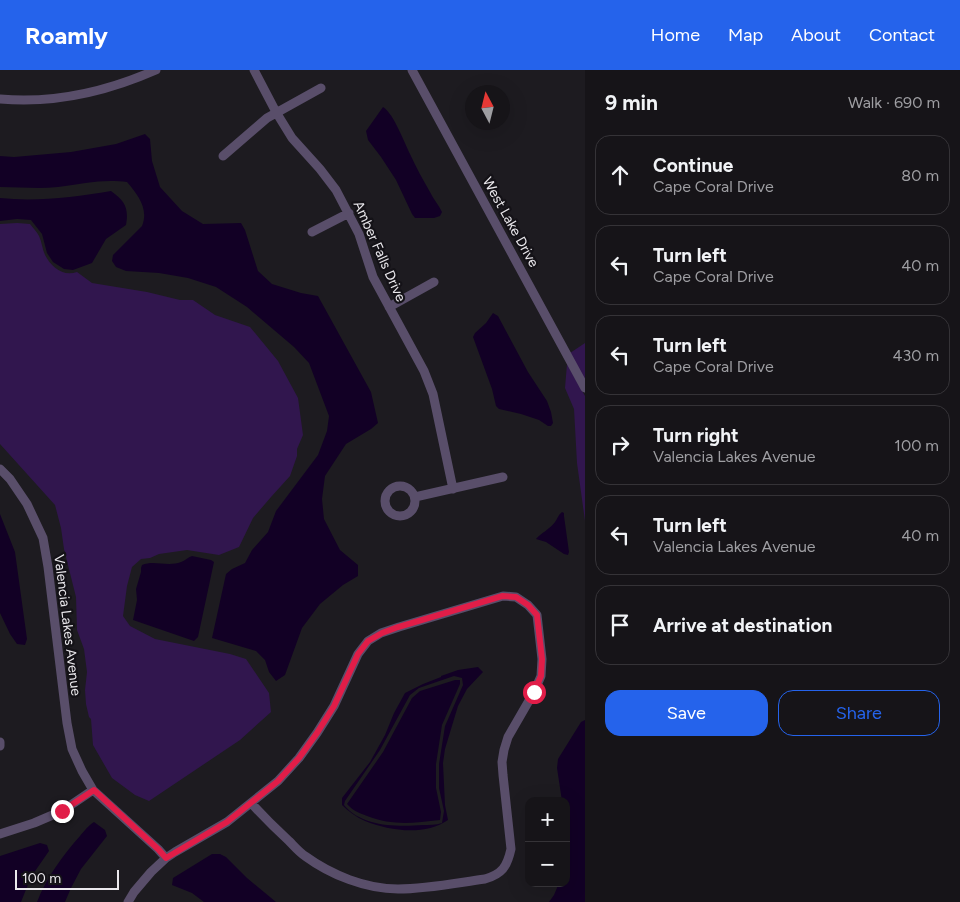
<!DOCTYPE html>
<meta charset="utf-8">
<style>
:root{--surface:#161418;--page:#1f1d21;--text:#f1f3f6;--muted:#9e9ea2;--line:#353337;--accent:#2563eb}
body{margin:0;font-family:Figtree,sans-serif;background:var(--page);color:var(--text)}
.controls{position:absolute;right:15px;bottom:15px;display:grid;overflow:hidden;border-radius:10px;box-shadow:0 5px 20px #0002}
.controls button{width:45px;height:45px;display:grid;place-items:center;padding:0;border:0;border-bottom:1px solid var(--line);background:var(--surface);color:var(--text);font:25px sans-serif}
.compass{position:absolute;left:465px;top:15px;width:45px;height:45px;border-radius:50%;background:var(--surface);box-shadow:0 5px 20px #0002;rotate:353deg}
.scale{position:absolute;left:15px;bottom:12px;width:104px;box-sizing:border-box;padding-left:5px;border:2px solid #eae8ec;border-top:0;font-size:14px;line-height:18px;white-space:nowrap;color:#eae8ec;-webkit-text-stroke:4px #141217;paint-order:stroke}
.stop{position:absolute;width:15px;height:15px;margin:-11px;border:4px solid #e11d48;border-radius:50%;background:#fff}
.stop.end{background:#e11d48;border-color:#fff;box-shadow:0 1px 5px #0008}
.list{margin:0;padding:0;list-style:none}
h2{display:flex;justify-content:space-between;align-items:center;height:65px;margin:0;padding:0 20px;font-size:21px}
h2 small{font-size:16px;font-weight:400;color:var(--muted)}
.list li{display:grid;grid-template-columns:32px 1fr auto;gap:15px;align-items:center;box-sizing:border-box;height:80px;margin:0 10px 10px;padding:0 10px;border:1px solid var(--line);border-radius:15px}
.list b{display:block;font-size:19px;white-space:nowrap}
.list p{margin:0;font-size:16px;white-space:nowrap;color:var(--muted)}
.list em{font-size:16px;font-style:normal;color:var(--muted)}
.actions{display:flex;gap:10px;padding:15px 20px}
.actions a{flex:1;padding:11px 0;border:1px solid var(--accent);border-radius:15px;text-align:center;font-size:18px;color:var(--accent)}
.actions .main{background:var(--accent);color:#fff}
.icon{flex:none;width:28px;height:28px;fill:none;stroke:currentColor;stroke-width:2;stroke-linecap:round;stroke-linejoin:round}
.map{position:relative;flex:none;width:585px;height:832px;overflow:hidden}
header{display:flex;align-items:center;gap:30px;box-sizing:border-box;height:70px;padding:0 25px;background:var(--accent);color:#fff}
header strong{font-size:24px}
nav{display:flex;gap:28px;margin-inline-start:auto;font-size:18px}
main{display:flex}
aside{flex:1;background:var(--surface)}
.map>svg:first-child{display:block}
.green{fill:#31164e}
.water{fill:#120025;fill-rule:evenodd}
.lines{fill:none;stroke-linecap:round;stroke-linejoin:round}
.minor{stroke:#594e6a;stroke-width:9}
.route{stroke:#e11d48;stroke-width:6}
.labels{text-anchor:middle;stroke-width:4.5;stroke-linejoin:round;paint-order:stroke}
.street-label{font-size:14px;fill:#eae8ec;stroke:#141217}
</style>
<header>
<strong>Roamly</strong>
<nav><a>Home</a><a>Map</a><a>About</a><a>Contact</a></nav>
</header>
<main>
<div class="map">
<svg width="585" height="832" viewBox="0 0 585 832">
<rect width="100%" height="100%" fill="#1d1b20"/>
<path class="green" d="M17,153L30,154C33,158 37,162 39,166C42,172 42,179 45,185C51,197 63,207 77,202L92,213L147,222L180,230H193L215,245L250,257L278,291L298,328L303,365L297,379V386L290,406L271,427L253,448L239,477L219,485L187,480L159,484L150,488L141,489L132,497L127,516L123,546L130,556L155,569L230,584L246,589L269,623L271,642L240,670L149,731L135,725L112,708L93,675L91,649L89,647L86,634L85,620L87,602L84,579L77,560L76,527L64,479L61,458L55,435L0,374V154Z
M585,273V311L570,283Z
M567,294L585,326V451L577,393L574,339L565,318Z"/>
<path class="water" d="M383,37C394,44 404,72 410,84C416,97 423,110 430,122C433,129 439,135 442,142L440,146L434,148H415L412,144L396,110L381,87L368,70L366,61Z
M145,64L150,69L152,91L160,117L182,141L203,154L241,153L245,160L258,201L272,214L301,223L318,226L371,322L378,353L371,359L346,374L325,406L322,429L324,449L340,480L358,495V506L343,515L320,534L302,558L285,605L276,611L269,602L265,590L256,581L212,568L226,504L232,499L245,493L252,480L268,462L276,441L318,385L327,361L329,346L309,293L294,277L247,237L216,217L188,208L159,203L126,201L116,197L112,191L113,185L142,156C149,139 138,125 127,112C101,109 84,114 58,117C39,119 19,117 0,117V86L14,87L71,82L116,74Z
M111,121C125,131 129,138 126,155L106,169L92,193L73,200L64,199L53,192L47,183L42,164L31,150L17,149L0,151V128C37,132 74,127 111,121Z
M493,243L498,246L528,302L547,331L551,342L553,353L551,356H548L539,350L521,344L499,339L496,336L492,319L473,267L475,263L486,253Z
M562,442L564,443V446L569,482L568,485L564,484L546,472L536,469C541,463 550,459 555,452C558,448 558,445 562,442Z
M0,444L15,482L27,569L25,575L17,574L10,564L0,543Z
M192,486L211,490L214,492L198,567L194,571L133,550L137,530L136,519L141,502V498L142,495C154,490 168,497 181,492C185,491 188,487 192,486Z
M478,597L483,602L467,619L458,636L445,679L443,693L445,735L448,750C425,766 390,761 365,751C356,747 348,741 342,735V728L370,692L385,665L394,643L405,623L423,614L441,607V606L458,600ZM454,606L462,608L463,615L445,656L439,694V718L444,741L442,753C436,755 429,755 423,755C397,757 362,757 344,735L345,731L380,680L410,625L419,618Z
M455,610H460V614L442,655L436,694V718L441,742L440,750C413,753 393,756 367,746C359,743 352,740 347,734L383,682L412,628L420,621Z
M585,650V832H549L554,825L559,813H566V731H562L557,698L558,689L581,652Z
M94,752L105,760L107,766L81,799L71,818L65,832H37C46,808 63,785 80,766C84,761 89,755 94,752Z
M40,773L47,775L49,781L31,807L21,832H0V786Z
M212,784H220L226,787L247,808L276,832H204L192,823L172,815L173,808Z"/>
<g class="lines">
<path class="minor" d="M254,0L276,42L292,68L320,99L336,120L359,164L373,207L424,301L433,324L453,419
M412,0L585,318
M0,29C55,34 106,22 156,0
M223,86L267,48L321,18
M312,162L349,143
M389,237L434,212
M0,399L10,409L27,434L43,468L48,497L67,653L72,679L82,701L93,720L62,741L34,753L0,764
M385 431a15 15 0 1 1 30 0a15 15 0 1 1-30 0Z
M415,427L503,407
M0,672V676
M93,720L158,779L166,788
M128,832L134,822L151,802L166,788L175,782L227,752L278,711L299,688L317,663L334,636L358,584L368,571L381,563L399,557L503,526L516,527L528,535L537,545L542,589L541,606L534,622L508,667L504,680L502,692L503,705L511,779C507,797 502,804 485,809C456,813 427,819 398,819C366,819 331,805 305,786C299,782 294,776 289,771C276,759 263,746 251,733"/>
</g>
<g class="lines">
<path class="route" d="M62,741L94,720L158,779L166,788L227,752L278,711L299,688L317,663L334,636L358,584L368,571L382,563L398,557L502,526L516,527L528,535L537,545L542,589L541,606L534,622"/>
</g>
<g class="labels">
<g class="street-label">
<text transform="translate(511 152) rotate(61)" y="5">West Lake Drive</text>
<text transform="translate(380 181) rotate(66)" y="5">Amber Falls Drive</text>
<text transform="translate(68 555) rotate(83)" y="5">Valencia Lakes Avenue</text>
</g>
</g>
</svg>
<div class="controls">
<button>+</button>
<button>−</button>
</div>
<svg class="compass" viewBox="-18 -18 36 36"><path d="M0-13l5 13h-10z" fill="#e53935"/><path d="M0 13l5-13h-10z" fill="#9e9ea2"/></svg>
<div class="scale">100 m</div>
<div class="stop" style="left:534px;top:622px"></div>
<div class="stop end" style="left:62px;top:741px"></div>
</div>
<aside>
<h2>9 min<small>Walk · 690 m</small></h2>
<ul class="list">
<li><svg class="icon" aria-label="ahead" viewBox="0 0 24 24"><path d="M12 20V5M6 11l6-6 6 6"/></svg><div><b>Continue</b><p>Cape Coral Drive</p></div><em>80 m</em></li>
<li><svg class="icon" aria-label="left" viewBox="0 0 24 24"><path d="M17 20v-9H6M10 6l-5 5 5 5"/></svg><div><b>Turn left</b><p>Cape Coral Drive</p></div><em>40 m</em></li>
<li><svg class="icon" aria-label="left" viewBox="0 0 24 24"><path d="M17 20v-9H6M10 6l-5 5 5 5"/></svg><div><b>Turn left</b><p>Cape Coral Drive</p></div><em>430 m</em></li>
<li><svg class="icon" aria-label="right" viewBox="0 0 24 24"><path d="M7 20v-9h11M14 6l5 5-5 5"/></svg><div><b>Turn right</b><p>Valencia Lakes Avenue</p></div><em>100 m</em></li>
<li><svg class="icon" aria-label="left" viewBox="0 0 24 24"><path d="M17 20v-9H6M10 6l-5 5 5 5"/></svg><div><b>Turn left</b><p>Valencia Lakes Avenue</p></div><em>40 m</em></li>
<li><svg class="icon" aria-label="arrive" viewBox="0 0 24 24"><path d="M6 21V4h12l-3 4 3 4H6"/></svg><div><b>Arrive at destination</b></div></li>
</ul>
<div class="actions"><a class="main">Save</a><a>Share</a></div>
</aside>
</main>
